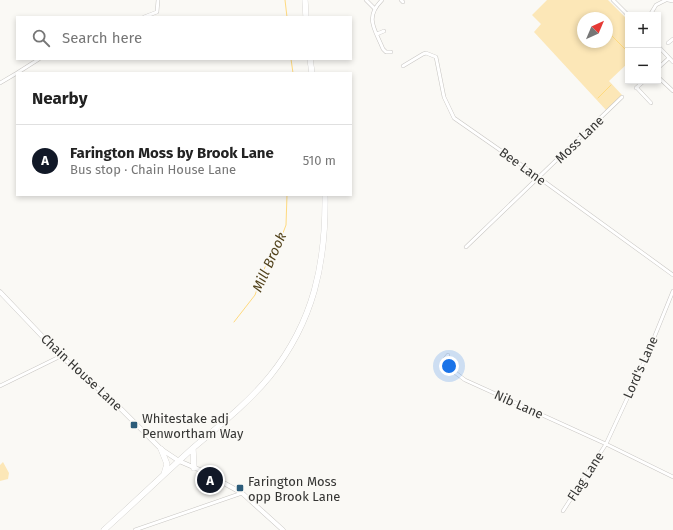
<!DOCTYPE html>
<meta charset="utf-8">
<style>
:root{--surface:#fff;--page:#f2f2f2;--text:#222;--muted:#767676;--line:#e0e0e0;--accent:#111827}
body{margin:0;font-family:"Fira Sans",sans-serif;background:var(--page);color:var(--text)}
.controls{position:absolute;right:12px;top:12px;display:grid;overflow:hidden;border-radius:0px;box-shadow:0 2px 6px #0003}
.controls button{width:36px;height:36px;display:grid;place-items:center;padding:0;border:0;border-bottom:1px solid var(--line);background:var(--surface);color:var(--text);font:20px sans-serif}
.compass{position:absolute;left:577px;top:12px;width:36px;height:36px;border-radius:50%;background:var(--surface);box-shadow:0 2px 6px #0003;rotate:44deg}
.you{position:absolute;left:449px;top:366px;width:14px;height:14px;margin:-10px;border:3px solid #fff;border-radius:50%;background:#1a73e8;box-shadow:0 0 0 6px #1a73e833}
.badge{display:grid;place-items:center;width:26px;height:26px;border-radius:50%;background:var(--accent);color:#fff;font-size:13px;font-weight:700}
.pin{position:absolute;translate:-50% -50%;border:2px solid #fff;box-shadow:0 1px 4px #0006}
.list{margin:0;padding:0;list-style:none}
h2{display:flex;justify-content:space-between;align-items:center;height:52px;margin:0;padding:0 16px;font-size:17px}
h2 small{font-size:13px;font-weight:400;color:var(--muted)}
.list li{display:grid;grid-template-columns:26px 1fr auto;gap:12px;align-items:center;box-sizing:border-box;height:72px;padding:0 16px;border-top:1px solid var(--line)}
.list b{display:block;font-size:15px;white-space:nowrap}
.list p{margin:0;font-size:13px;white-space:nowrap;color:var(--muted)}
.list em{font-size:13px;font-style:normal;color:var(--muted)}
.icon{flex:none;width:22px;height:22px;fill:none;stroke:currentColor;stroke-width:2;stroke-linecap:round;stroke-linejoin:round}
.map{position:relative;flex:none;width:673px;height:530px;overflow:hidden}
.search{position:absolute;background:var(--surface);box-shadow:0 2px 6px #0003;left:16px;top:16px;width:336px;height:44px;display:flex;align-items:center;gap:10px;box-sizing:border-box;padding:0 14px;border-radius:0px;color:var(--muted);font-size:15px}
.panel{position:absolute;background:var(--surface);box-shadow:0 2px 6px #0003;left:16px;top:72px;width:336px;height:124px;border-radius:0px}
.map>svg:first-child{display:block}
.green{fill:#fce7b7;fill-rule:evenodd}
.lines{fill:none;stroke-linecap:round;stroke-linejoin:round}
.stream{stroke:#ffda7f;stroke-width:1}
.street-casing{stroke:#c8c6c3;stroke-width:4}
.secondary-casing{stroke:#c8c6c3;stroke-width:5}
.highway-casing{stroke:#c8c6c3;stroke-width:6}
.street{stroke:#fff;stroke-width:3}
.secondary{stroke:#fff;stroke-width:4}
.highway{stroke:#fff;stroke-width:5.5}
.poi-dot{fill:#2c5c7a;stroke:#faf9f5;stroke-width:1.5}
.labels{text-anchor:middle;stroke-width:3.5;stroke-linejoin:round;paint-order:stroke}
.street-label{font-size:13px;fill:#353533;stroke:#faf9f5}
.poi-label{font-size:13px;fill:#353533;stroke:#faf9f5;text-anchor:start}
.water-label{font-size:14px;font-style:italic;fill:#51421b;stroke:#faf9f5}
</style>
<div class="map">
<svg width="673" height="530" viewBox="0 0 673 530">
<rect width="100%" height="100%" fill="#faf9f5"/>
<path class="green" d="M547,0H608L628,20V63L609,81L622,95L606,110L534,32L541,24L532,15ZM583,18H607V42H583Z
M3,462L9,473L8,479L0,481V465Z"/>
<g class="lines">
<path class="stream" d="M285,0L287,17
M607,31L628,52
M291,59L293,73
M598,98L611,85
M234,322L255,295L265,267L278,246L286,225L287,195"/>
<g class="street-casing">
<path id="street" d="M366,0L374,8
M382,0C364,18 375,29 383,49L386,52H391
M401,0L403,2
M613,0L628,15
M668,0L673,1
M650,15L656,5L666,0
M144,17L157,12L158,0
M377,34L384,31
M668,43L673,39
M658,46L673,62
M403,66L423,54L426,53L436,57L444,97L454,118L520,164L673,275
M658,68L669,58
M17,73L39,59
M658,77L673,91
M0,83L17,73
M636,88L644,81
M637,88L651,103
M466,247L622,97
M448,355L445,359V365L465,380L606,444L673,477
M0,386L61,356
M563,511L606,444L645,360L673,291
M135,530L242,493"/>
</g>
<g class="secondary-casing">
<path id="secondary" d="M0,292L61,356L117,405L161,449L179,461L200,470L242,493L283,530"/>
</g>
<g class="highway-casing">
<path id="highway" d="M305,0L306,17
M310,59L312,73
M161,449L167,464L164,474
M193,449L194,468
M104,530C134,503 163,475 193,448C220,425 248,403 270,376C314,321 326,263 325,195"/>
</g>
<use href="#street" class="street"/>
<use href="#secondary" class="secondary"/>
<use href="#highway" class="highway"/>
</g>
<g class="poi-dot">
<rect x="130" y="421" width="8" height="8" rx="2"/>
<rect x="236" y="484" width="8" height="8" rx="2"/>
</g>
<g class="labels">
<g class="street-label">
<text transform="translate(579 139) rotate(-44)" y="5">Moss Lane</text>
<text transform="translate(523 166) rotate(36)" y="5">Bee Lane</text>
<text transform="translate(640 367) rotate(-66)" y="5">Lord's Lane</text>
<text transform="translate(82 372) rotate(43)" y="5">Chain House Lane</text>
<text transform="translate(519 404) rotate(24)" y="5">Nib Lane</text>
<text transform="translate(585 476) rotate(-57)" y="5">Flag Lane</text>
</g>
<g class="poi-label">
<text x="142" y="423">Whitestake adj<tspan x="142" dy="15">Penwortham Way</tspan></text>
<text x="248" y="486">Farington Moss<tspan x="248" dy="15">opp Brook Lane</tspan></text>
</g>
<g class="water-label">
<text transform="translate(269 262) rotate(-66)" y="5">Mill Brook</text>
</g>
</g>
</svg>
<div class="controls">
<button>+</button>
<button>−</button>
</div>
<svg class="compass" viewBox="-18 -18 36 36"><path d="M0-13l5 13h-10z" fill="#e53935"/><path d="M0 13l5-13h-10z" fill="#767676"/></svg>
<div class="you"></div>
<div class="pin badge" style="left:210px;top:480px">A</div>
<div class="search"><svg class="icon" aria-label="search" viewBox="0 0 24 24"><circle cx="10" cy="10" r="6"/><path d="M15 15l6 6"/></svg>Search here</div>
<section class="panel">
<h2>Nearby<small></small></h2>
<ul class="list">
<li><span class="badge">A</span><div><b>Farington Moss by Brook Lane</b><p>Bus stop · Chain House Lane</p></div><em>510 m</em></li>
</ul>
</section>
</div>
